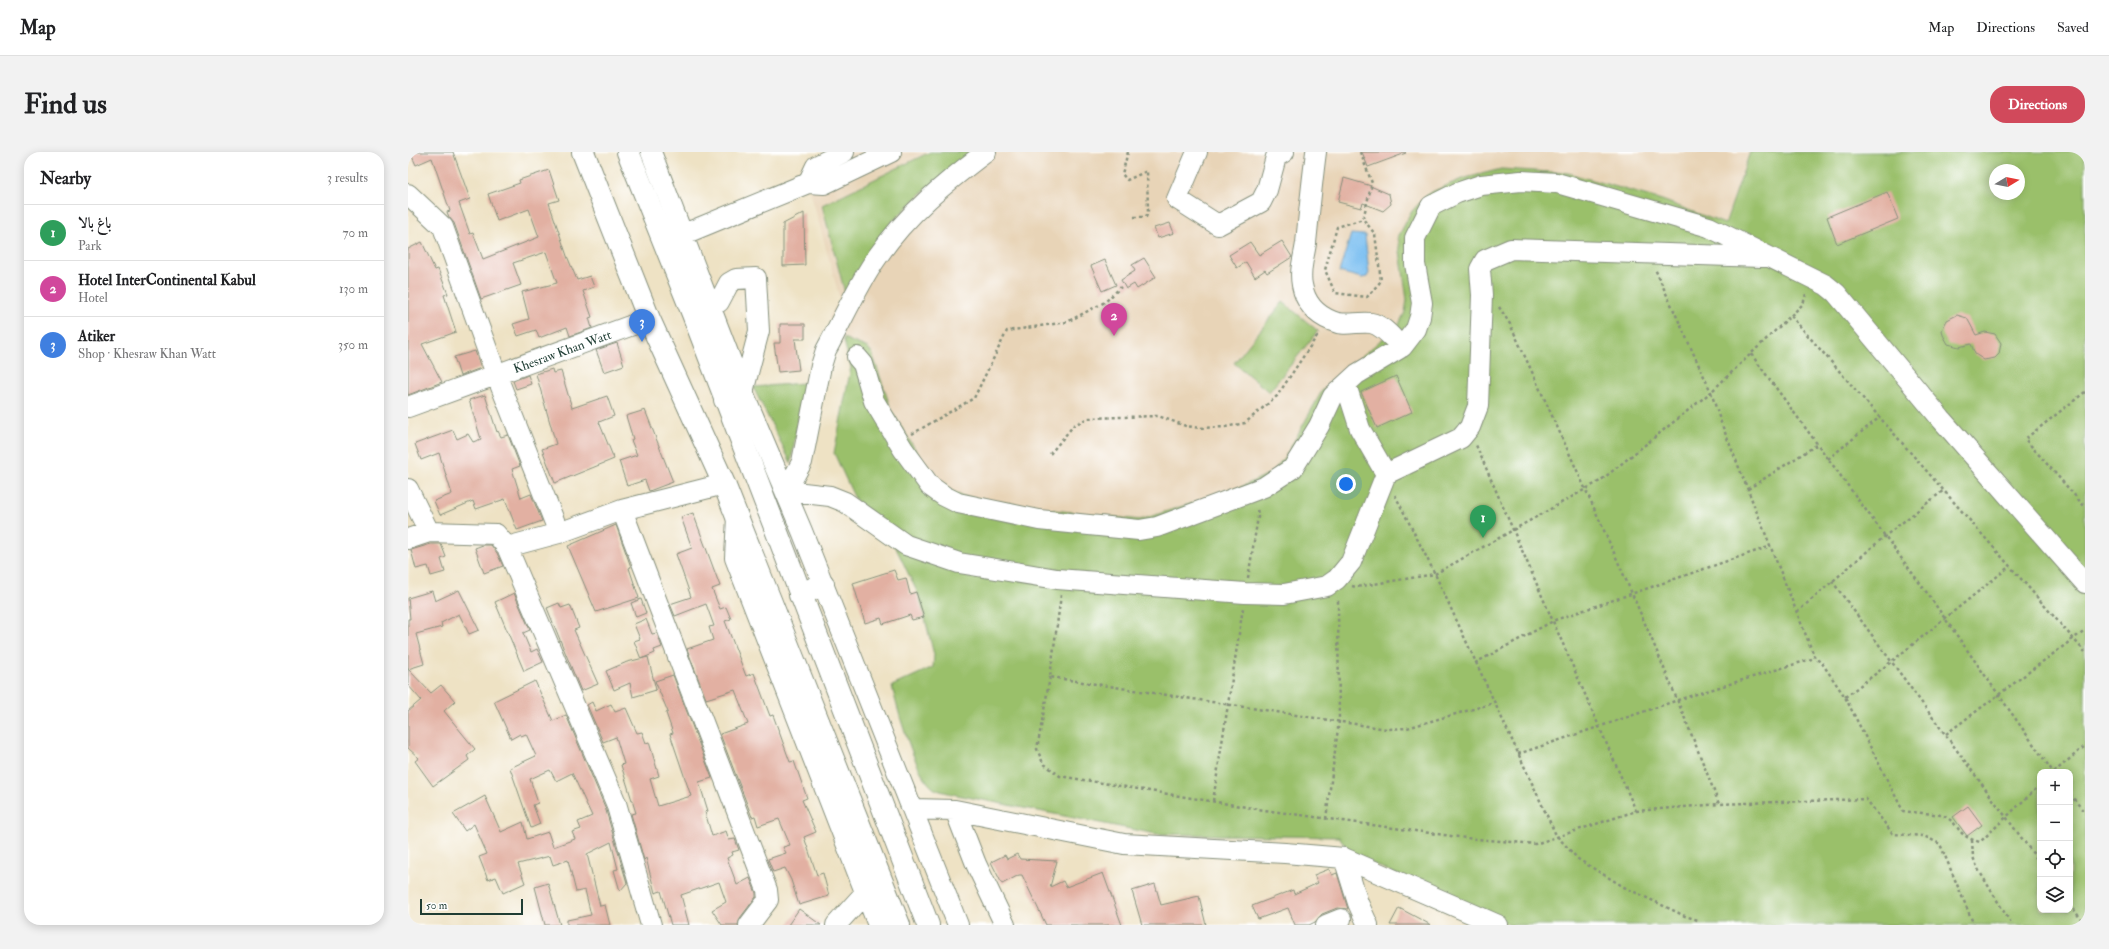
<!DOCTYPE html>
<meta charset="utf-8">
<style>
:root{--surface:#fff;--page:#f2f2f2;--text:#202124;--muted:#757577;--line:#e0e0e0;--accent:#d1495b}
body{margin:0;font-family:"IM FELL Double Pica",Amiri,serif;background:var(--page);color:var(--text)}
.controls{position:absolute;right:12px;bottom:12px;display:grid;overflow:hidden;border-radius:8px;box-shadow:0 2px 10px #0003}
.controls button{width:36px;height:36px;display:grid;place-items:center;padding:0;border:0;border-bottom:1px solid var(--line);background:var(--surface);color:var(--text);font:20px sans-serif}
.compass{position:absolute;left:1581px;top:12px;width:36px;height:36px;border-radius:50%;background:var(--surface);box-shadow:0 2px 10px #0003;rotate:80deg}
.scale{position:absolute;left:12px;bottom:10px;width:103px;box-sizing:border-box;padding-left:4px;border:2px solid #1f3d34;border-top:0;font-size:11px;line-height:14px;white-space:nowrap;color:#1f3d34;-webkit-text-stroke:3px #fff;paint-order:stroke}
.you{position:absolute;left:938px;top:332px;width:14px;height:14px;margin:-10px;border:3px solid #fff;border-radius:50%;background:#1a73e8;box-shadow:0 0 0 6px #1a73e833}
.badge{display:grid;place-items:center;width:26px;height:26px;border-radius:50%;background:var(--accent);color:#fff;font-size:13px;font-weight:700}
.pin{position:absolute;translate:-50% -33px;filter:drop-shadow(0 1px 2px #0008)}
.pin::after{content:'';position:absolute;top:21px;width:14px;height:12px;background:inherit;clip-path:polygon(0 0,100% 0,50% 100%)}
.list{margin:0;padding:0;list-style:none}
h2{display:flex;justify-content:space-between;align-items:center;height:52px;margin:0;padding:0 16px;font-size:17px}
h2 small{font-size:13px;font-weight:400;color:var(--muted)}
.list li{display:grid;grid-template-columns:26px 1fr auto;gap:12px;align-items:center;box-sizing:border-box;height:56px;padding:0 16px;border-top:1px solid var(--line)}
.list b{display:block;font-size:15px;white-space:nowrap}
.list p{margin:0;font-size:13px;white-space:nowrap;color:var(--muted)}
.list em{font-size:13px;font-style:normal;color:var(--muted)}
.icon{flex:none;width:22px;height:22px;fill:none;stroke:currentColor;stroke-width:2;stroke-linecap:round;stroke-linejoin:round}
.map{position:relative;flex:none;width:1677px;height:773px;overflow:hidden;border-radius:16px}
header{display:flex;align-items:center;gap:24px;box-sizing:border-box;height:56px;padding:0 20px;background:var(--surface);border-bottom:1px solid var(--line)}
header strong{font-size:19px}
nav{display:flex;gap:22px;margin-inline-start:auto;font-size:14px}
.intro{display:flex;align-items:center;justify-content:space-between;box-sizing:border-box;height:96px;padding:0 24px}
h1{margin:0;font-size:28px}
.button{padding:10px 18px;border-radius:16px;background:var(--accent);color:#fff;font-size:14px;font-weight:700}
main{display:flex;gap:24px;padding:0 24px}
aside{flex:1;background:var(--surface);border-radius:16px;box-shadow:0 2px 10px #0003}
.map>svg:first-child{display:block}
.built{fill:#e8d4b7}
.green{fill:#9ac06b;stroke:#5c7e50;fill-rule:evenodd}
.water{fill:#7bbff1;stroke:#4d7e92}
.building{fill:#e2b0a2}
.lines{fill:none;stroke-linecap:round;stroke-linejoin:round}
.minor-casing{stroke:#86907c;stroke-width:22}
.major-casing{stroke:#86907c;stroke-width:24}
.path{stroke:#86907c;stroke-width:2.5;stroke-dasharray:3 3;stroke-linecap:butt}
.minor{stroke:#fff;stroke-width:20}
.major{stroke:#fff;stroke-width:22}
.labels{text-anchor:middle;stroke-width:3;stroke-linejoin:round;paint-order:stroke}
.street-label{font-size:13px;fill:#1f3d34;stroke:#fff}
</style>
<header>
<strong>Map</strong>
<nav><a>Map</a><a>Directions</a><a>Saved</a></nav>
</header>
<div class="intro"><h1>Find us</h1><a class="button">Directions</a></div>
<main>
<aside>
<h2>Nearby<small>3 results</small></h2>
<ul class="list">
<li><span class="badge" style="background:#2e9e5b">1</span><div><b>باغ بالا</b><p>Park</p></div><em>70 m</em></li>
<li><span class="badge" style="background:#d1479c">2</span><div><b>Hotel InterContinental Kabul</b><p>Hotel</p></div><em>130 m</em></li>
<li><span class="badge" style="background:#3f7fe0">3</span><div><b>Atiker</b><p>Shop · Khesraw Khan Watt</p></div><em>350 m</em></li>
</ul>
</aside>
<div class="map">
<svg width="1677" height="773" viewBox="0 0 1677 773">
<rect width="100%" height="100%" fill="#fff"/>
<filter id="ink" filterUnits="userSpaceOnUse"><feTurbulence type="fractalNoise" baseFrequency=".025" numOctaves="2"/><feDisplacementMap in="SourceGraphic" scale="8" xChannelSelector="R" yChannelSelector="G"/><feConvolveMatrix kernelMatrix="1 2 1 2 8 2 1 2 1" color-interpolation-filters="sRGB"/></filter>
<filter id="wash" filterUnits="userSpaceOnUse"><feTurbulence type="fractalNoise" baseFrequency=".012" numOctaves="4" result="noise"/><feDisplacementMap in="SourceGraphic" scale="16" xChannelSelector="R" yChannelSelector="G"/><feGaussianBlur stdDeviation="0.9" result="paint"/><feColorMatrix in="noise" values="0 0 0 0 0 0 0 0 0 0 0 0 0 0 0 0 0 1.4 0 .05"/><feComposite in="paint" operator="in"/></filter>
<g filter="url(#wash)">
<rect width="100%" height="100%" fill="#eee2c4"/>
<path class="built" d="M436,0H1342L1318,72L1254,48L1160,21L1093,17L990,85L999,148L997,159L988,178L973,188L915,237L880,300L865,320L833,335L732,368L637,357L554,344L542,338L529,327L514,308L484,260L464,201L460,196L435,186L421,165L432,148L400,31Z"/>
<path class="green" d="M522,0H564L514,41L481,73L438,145L414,53Z
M1342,0H1677V773H1102L945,703L931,685L748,682L544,642C538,640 528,639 524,635C507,621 489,557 484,534L525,515L526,503L512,446L489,398L447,347L426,301L443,215L435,186L460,196L464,201L484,260L514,308L529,327L542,338L554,344L637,357L732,368L833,335L865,320L880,300L915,237L973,188L988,178L997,160L999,148L990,85L1004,59L1021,41L1054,27L1093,17L1160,21L1254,48L1317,72ZM1587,18H1611V42H1587ZM1632,620H1662V758H1632Z
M875,150L910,179L861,240L826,211Z
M396,231L383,311L345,235Z"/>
<path class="water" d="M943,82L957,83L961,121L959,125L954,126L931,120Z"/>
<g id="blocks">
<path class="building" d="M2,0H45L62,47L51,51L62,82L65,81L75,107L131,85L121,57L89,69L80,42L112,31L111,28L141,18L151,48L141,51L159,104L169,128L182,124L186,135L175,139L184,165L181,166L184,176L162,184L159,175L131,186L128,178L110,184L105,172L121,167L114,140L149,131L138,100L105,111L113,133L73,147L46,71L41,65L39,60L42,59L24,6L8,13Z
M954,0H997L998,1L960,15Z
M936,26L960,33L981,42L983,52L975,59L955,51L953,56L930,50Z
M1479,40L1490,67L1429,92L1419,65Z
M396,61L397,113L375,114V72Z
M762,71L766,81L750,86L746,76Z
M874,89L884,105L859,121L857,118L847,125L838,110L829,116L821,103L842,90L851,103Z
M14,90L27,118L30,117L40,142L36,143L48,180L14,192L34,230L0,243V97Z
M736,106L748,125L729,137L726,132L718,137L713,128L727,119L724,113Z
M697,108L708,133L694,139L683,114Z
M1549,163L1559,166L1568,183L1577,180L1587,182L1593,191L1591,202L1587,206L1576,208L1567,202L1563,192L1551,195L1540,192L1535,183L1534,178L1539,168Z
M372,172H397V187H387L391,218L370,220L366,191H372Z
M209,191L216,213L196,220L188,198Z
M67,199L73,216L52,224L46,205Z
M144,217L145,221L153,219L164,256L199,244L206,264L191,270L206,307L147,331L134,297L148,292L128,222Z
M120,223L123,232L108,237L105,229Z
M988,224L1004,260L969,276L953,240Z
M77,243L89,280L90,279L93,285L100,283L112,314L104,317L113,346L123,342L134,369L109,378L97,347L68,357L65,349L32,363L26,349L44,342L31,301L13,308L7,292L45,278L49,287L60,282L65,290L73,287L61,248Z
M237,258L265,330L241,339L237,328L219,334L211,309L229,303L223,288L225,287L218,264Z
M285,361L312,434L304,437L312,457L318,455L323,467L317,469L338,524L346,521L362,564L365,563L382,610L386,609L399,646L394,648L408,680L396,685L409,723L415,721L421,744L391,753L383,728L377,716L365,720L360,707L378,701L375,695L382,693L371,667L350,674L347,664L344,665L312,582L340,572L327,538L298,547L279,497L305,488L301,475L306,474L298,452L267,464L262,452L283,445L268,402L284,396L273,365Z
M208,373L223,415L221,416L231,446L188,460L160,394Z
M23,392H33L38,405L33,407L37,420L23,424L20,414L8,417L3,398Z
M75,393H83L89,401L95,414L76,421L67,396Z
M486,418L490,428L498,426L502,442L508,440L516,465L504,468L502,463L475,472L473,466L457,471L445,431Z
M51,438L71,478L61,482L51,462L33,471L34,475L8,482L16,512L0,517L23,541L33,533L47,549L36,559L67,597L59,604L61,608L25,634L7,609L11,606L0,596V559L13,548L0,533V467H2L0,446L24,439L27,449Z
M106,441L122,478L115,481L123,500L129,497L135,510L116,519L87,450Z
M233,447L238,461L228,465L223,451Z
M151,451L153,456L162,453L171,476L166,478L190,532L173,539L139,456Z
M238,467L244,482L249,481L254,495L246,498L247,501L233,507L226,489L232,487L226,472Z
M240,505L248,538L225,545L222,531L206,538L198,519L219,510Z
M265,523L304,626L291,630L300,659L297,660L304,684L318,679L321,688L327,687L331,698L324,700L325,703L319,706L329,733L342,726L348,741V745L332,766L330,773H314L304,758L318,750L311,730L273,743L281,773H263L253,739L247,741L238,706L236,708L223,662L228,661L213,613L216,612L208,585L195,590L179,553L184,550L188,559L203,552L207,560L218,556L229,581L234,580L238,591L241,590L251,624L242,627L250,654L283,644L262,582L265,581L258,561L260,560L247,529Z
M127,529L145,569L158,563L197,655L219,731L212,739L206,718L210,717L203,690L179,702L192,754L197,753L202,773H159V768L183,763L177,738L168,740L160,708L145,713L142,704L110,712L117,731L95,741L88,725L80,728L71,705L79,702L66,672L57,679L45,662L77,644L93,680L115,670L119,687L140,680L145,695L167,687L164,680L173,677L170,670L184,664L164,621L148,629L142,618L122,627L130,651L125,653L132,672L123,676L102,616L128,604L118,582L113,584L112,582L103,587L86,549Z
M1560,654L1574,673L1559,684L1545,665Z
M609,702L612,707L649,709L642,735L655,729L658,735L695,721L714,773H638L614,723H611L594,732L583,710L597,703L599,707Z
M921,717L924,723L929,721L940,757L929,756L914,762L907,770L901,773H887L880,756L850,767L844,754L885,738L886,742L910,731L906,723Z
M140,731L152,773H137L127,735Z
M747,732L753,753L791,744L798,773H734L724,739Z
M991,756L1023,773H982Z
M391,757L413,773H380Z"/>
</g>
</g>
<g filter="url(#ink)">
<use href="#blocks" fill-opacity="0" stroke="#86907c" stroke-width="1"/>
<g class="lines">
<g class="minor-casing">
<path id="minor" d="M243,0L335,240L394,379L550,773
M578,0C538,30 499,62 470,104C451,130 434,169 418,198L413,214L394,310L378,339L422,344L437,350L498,393L551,411L649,427L837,441L876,442L919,434L929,427L943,410L978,322
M789,0L769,47L810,73L853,50L859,38L868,5L876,0
M908,0C904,30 901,61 898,91C896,106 891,118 894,133C897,150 908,163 924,169C937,175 950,169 963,171C975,173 985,187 994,195
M400,31L408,14L436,0
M0,42L35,75L88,222L151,381
M276,82L400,31L416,32L483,0
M303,155L311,150L321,131L328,127L348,126L351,179L335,240
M449,205L455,212L466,249L495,297L522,334L536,344L550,351L631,368L731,378L749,375L856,335L885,316L911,274L925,244L949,222L994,195L1008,177L1012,165L1014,151L1007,112V86L1023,54L1049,41L1073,33L1113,29L1149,31L1301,75L1418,133L1428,141L1533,267L1677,431
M938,233L952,277L978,322L1053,286L1062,275L1070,254L1074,143L1072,117L1077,108L1103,97L1354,105
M0,255L241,167
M0,337L21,380
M214,358L359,738L360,748L341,773
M329,364L327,406L470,773
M0,387L21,380L88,382L99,395L151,381L214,358L316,332
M99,395L208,651L243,773
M504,657L547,658L716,692L877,701L936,706L1090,773
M547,658L568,712L597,773
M936,706L950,751L960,773
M428,773L465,732
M918,773L933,767"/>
</g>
<g class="major-casing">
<path id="major" d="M175,0L241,167L316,332L491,773
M220,0L285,162L520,773
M285,162L303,155
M317,248L335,240
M392,443L415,432"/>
</g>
<path class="path" d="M720,0L714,22L719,28L739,19L740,60L738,65H723
M952,0L964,31L955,67L967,82L973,129L959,145L927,141L917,118L929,75L955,67
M1398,142L1395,152L1303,240L1312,268L1407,506L1414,511L1437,545L1495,659C1506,661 1532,661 1538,665C1554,675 1548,684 1572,690L1632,633
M1091,155L1102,172C1175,331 1248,489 1311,652L1458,647L1485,682L1516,684L1532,692L1566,773
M1383,164L1677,500
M1343,202L1519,441L1645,620
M1677,240L1617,287L1677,355
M504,282L566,246L599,179L659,170L697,150L713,135
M642,302L666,273L680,266L750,264L778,274L792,276L817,275L837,271L869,244L911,181
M1420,307L1472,265
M1340,337L1410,292
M987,343L1027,422L1148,683L1170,707L1216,735L1277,764L1290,768
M840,426L850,365L849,355
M1424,429L1632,711
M944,434L948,435L1027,422L1192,329L1303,240L1247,117
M653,443L642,525L979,577L999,576L1086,551
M1389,460L1477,384L1536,338
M1067,511L1147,468L1363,394
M642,525L629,597L635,611L652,624L856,658L1058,686L1127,692L1228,659L1068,293
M1437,545L1483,510L1602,414
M1538,582L1677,478
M1110,602L1279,545L1407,506
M1646,620L1677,594
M1662,642L1677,661
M805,649L835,456
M1228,659L1311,652
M918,667L931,569L930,447
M1564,688L1565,705L1570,717L1604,773
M1662,752L1677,773"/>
<use href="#minor" class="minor"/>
<use href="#major" class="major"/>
</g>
</g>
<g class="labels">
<g class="street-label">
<text transform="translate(154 199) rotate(-20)" y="5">Khesraw Khan Watt</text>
</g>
</g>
</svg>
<div class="controls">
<button>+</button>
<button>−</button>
<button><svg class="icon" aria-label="locate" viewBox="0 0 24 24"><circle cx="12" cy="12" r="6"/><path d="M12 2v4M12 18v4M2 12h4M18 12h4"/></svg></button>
<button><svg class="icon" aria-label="layers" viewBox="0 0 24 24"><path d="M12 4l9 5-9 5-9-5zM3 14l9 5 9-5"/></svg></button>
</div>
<svg class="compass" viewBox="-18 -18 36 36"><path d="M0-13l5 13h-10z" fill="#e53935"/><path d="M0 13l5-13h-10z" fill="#757577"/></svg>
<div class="scale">50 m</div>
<div class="you"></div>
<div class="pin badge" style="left:1075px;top:386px;background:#2e9e5b">1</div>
<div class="pin badge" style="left:706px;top:184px;background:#d1479c">2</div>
<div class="pin badge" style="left:234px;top:190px;background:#3f7fe0">3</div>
</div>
</main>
